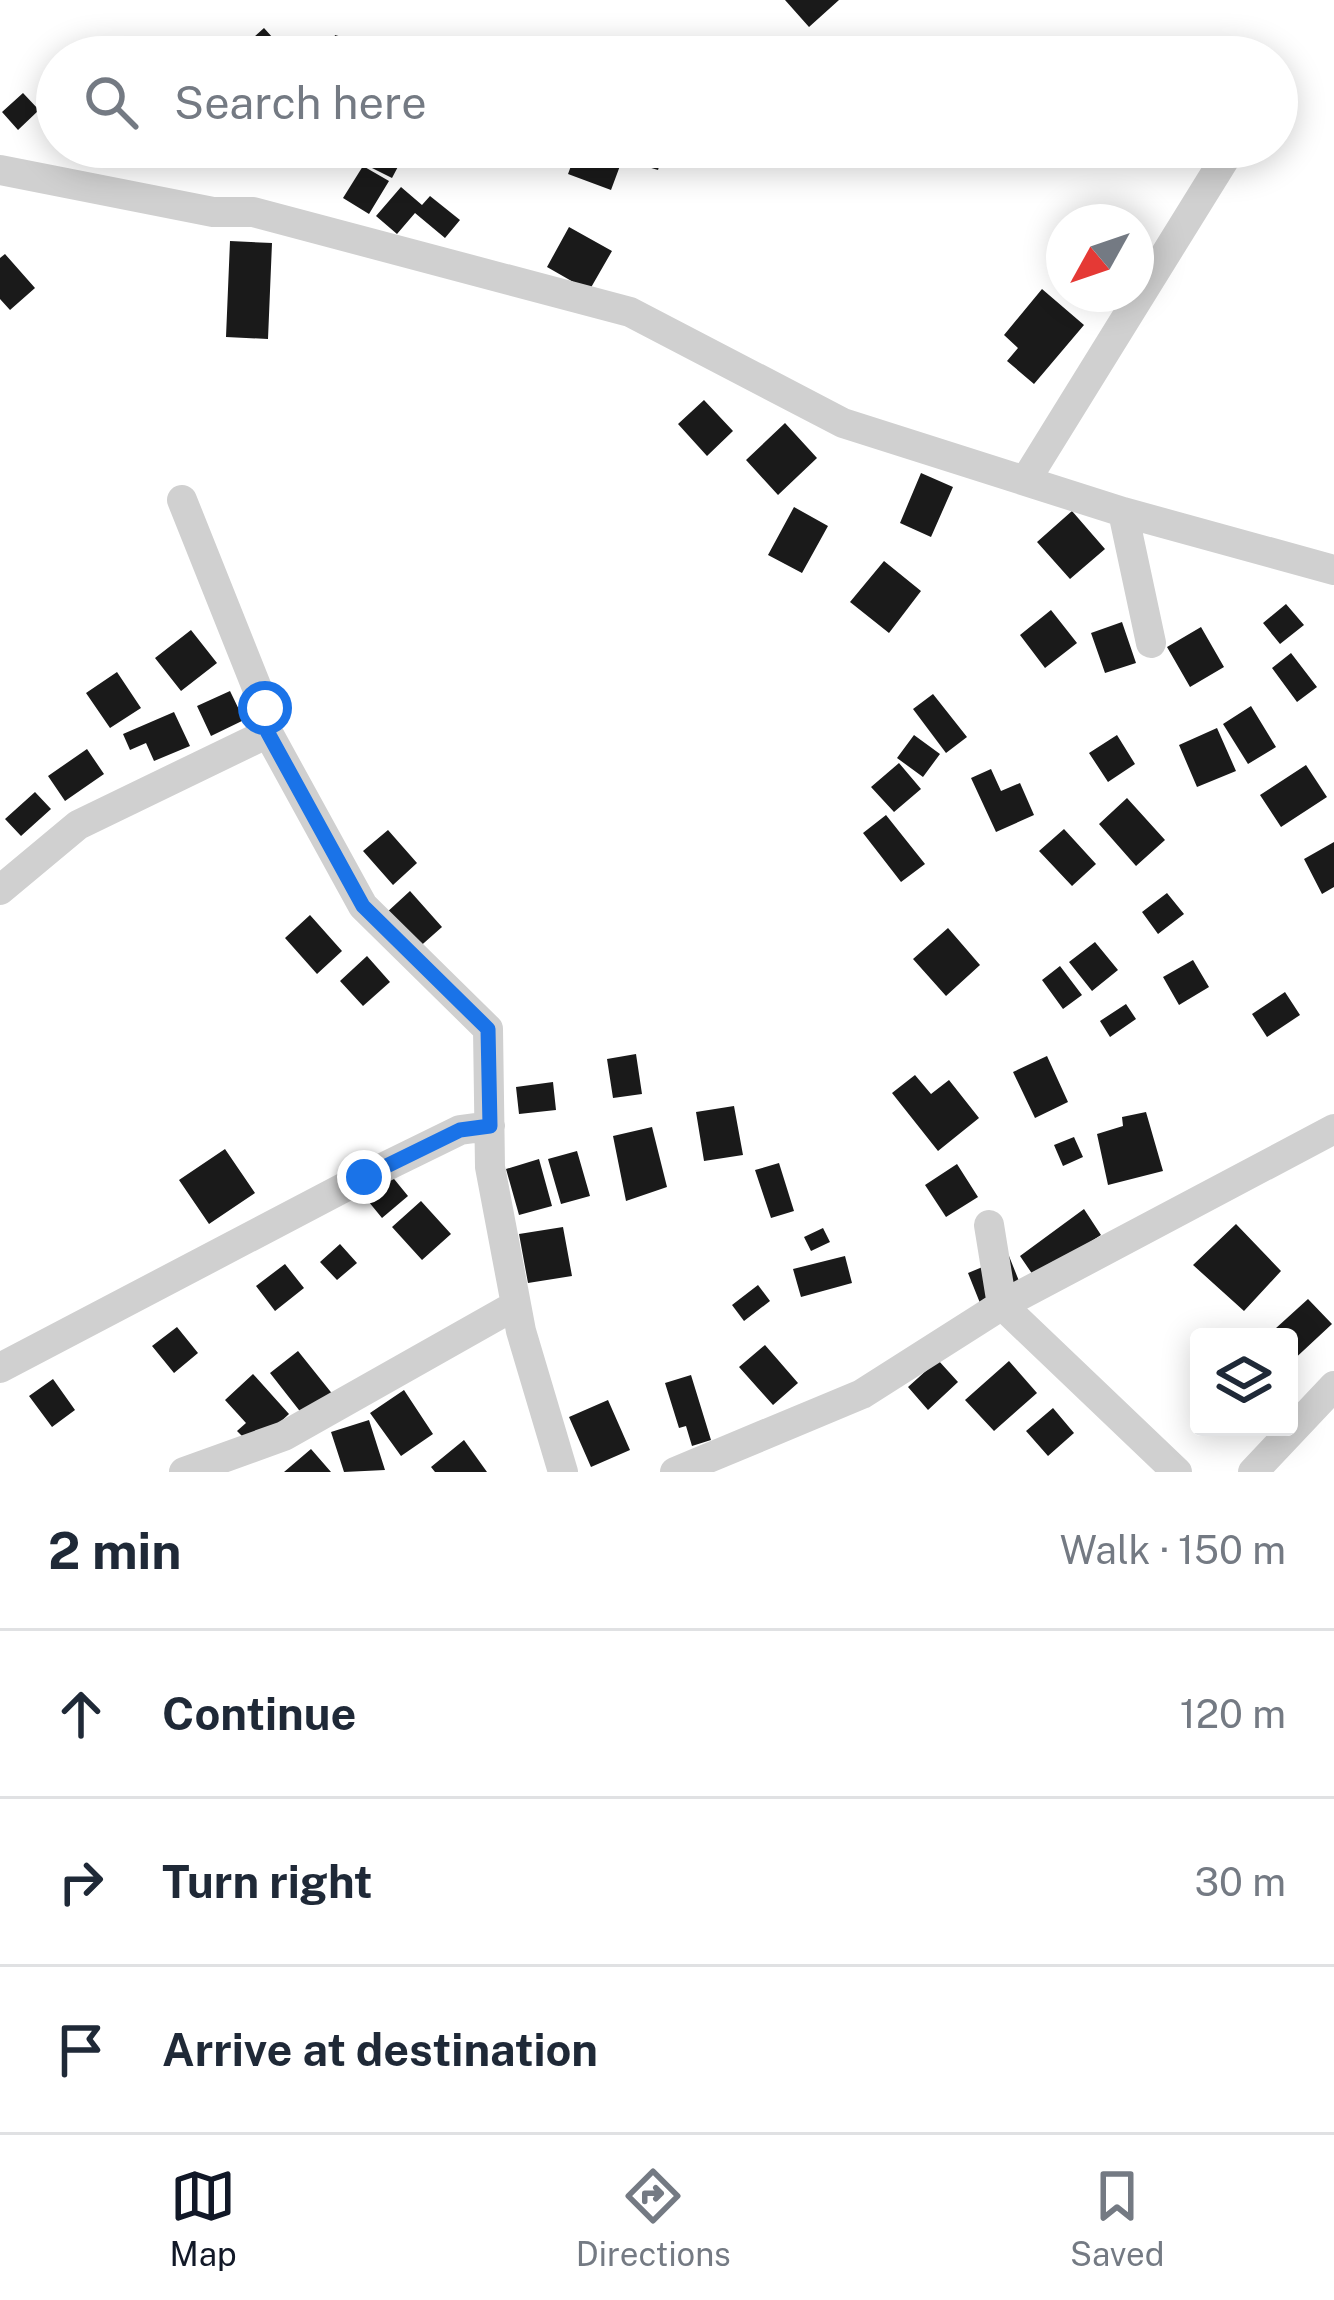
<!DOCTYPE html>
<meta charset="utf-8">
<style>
:root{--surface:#fff;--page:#f2f2f3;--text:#1f2937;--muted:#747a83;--line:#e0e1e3;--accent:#111827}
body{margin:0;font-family:"Public Sans",sans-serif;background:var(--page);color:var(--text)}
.controls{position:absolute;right:36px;bottom:36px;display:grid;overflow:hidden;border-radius:12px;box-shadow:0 6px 30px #0003}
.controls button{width:108px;height:108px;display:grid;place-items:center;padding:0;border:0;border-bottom:3px solid var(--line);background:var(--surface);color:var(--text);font:60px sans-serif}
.compass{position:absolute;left:1046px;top:204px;width:108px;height:108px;border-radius:50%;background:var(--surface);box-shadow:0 6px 30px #0003;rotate:230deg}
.stop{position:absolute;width:36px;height:36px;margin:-27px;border:9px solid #1a73e8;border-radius:50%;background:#fff}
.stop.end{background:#1a73e8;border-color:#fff;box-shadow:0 3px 12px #0008}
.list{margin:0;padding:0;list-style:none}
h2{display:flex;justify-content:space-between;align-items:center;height:156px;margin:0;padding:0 48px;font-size:51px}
h2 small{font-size:39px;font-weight:400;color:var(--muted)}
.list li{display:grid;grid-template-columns:78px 1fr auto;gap:36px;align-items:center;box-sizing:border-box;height:168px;padding:0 48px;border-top:3px solid var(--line)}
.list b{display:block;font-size:45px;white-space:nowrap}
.list em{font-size:39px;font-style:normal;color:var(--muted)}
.icon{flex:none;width:66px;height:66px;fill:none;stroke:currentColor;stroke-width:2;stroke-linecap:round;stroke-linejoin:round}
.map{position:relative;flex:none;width:1334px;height:1472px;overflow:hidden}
.search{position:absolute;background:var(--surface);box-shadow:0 6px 30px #0003;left:36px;right:36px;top:36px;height:132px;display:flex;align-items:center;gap:30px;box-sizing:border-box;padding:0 42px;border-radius:66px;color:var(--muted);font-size:45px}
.sheet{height:660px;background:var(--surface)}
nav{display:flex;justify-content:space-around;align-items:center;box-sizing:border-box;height:168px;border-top:3px solid var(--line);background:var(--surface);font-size:33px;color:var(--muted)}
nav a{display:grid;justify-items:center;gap:6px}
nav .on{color:var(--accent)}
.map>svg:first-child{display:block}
.building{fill:#1a1a1a}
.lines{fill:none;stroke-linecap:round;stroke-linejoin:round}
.minor{stroke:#d0d0d0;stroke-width:30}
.route{stroke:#1a73e8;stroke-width:15}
</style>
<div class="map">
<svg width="1334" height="1472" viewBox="0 0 1334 1472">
<rect width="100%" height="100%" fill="#fff"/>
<path class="building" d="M785,0H839L809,27Z
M264,28L290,57H232Z
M335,35L376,47L373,57H328Z
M23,93L39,110L18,130L2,112Z
M373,147L401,161L392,178L364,164Z
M578,147H627L611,190L568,174Z
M632,147H665L658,170L628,161Z
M363,166L389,181L369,214L343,198Z
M401,187L422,205L430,196L460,220L445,238L415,213L397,234L376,216Z
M569,227L612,251L589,291L547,267Z
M230,241L272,243L268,339L226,337Z
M5,254L35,288L10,310L0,299V258Z
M1042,289L1084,325L1034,384L1007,361L1018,348L1004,335Z
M704,400L733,431L707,456L678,424Z
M785,423L817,458L778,495L746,460Z
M921,473L953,487L931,537L900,523Z
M794,507L828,526L802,573L768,555Z
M1072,511L1105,549L1070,579L1037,542Z
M884,561L921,591L889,633L850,602Z
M1286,604L1304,625L1280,644L1263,623Z
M1051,610L1077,643L1045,668L1020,635Z
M1122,622L1136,663L1105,673L1091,633Z
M1201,627L1224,667L1190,687L1167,647Z
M191,630L217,663L181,691L155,658Z
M1291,653L1317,687L1297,702L1272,668Z
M117,672L141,708L110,728L86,693Z
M230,691L244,720L211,736L197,706Z
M933,694L967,737L946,753L913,709Z
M1251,706L1276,747L1248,764L1223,724Z
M174,712L190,746L154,761L146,743L130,750L123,734Z
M1217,728L1236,771L1197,787L1179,745Z
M914,735L940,754L923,777L897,758Z
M1117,735L1135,764L1108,782L1089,753Z
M87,749L104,774L65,801L48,776Z
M899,763L921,789L894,812L871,787Z
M1306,765L1327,797L1281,827L1260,795Z
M991,769L1001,791L1020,783L1034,815L996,832L971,778Z
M35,792L51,809L21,836L5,819Z
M1127,798L1165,840L1136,866L1099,824Z
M886,815L925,864L901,882L863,833Z
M1064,829L1096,864L1072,886L1039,851Z
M388,830L417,863L393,885L363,851Z
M1334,842V887L1322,894L1304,859Z
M410,891L442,927L416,950L385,914Z
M1167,893L1184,914L1158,934L1142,912Z
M310,915L342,951L317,974L285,938Z
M948,928L980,965L946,996L913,959Z
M1095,942L1118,970L1092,991L1069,962Z
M367,956L390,982L363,1006L340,981Z
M1193,960L1209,987L1179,1005L1163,977Z
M1060,966L1082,995L1063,1009L1042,980Z
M1285,992L1300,1015L1267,1037L1252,1014Z
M1126,1004L1136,1019L1110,1037L1100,1021Z
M636,1054L642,1094L613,1098L607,1059Z
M1047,1056L1068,1102L1035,1118L1013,1072Z
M915,1075L931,1094L949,1080L979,1118L938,1151L892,1093Z
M553,1082L556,1110L519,1114L516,1087Z
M734,1106L743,1155L704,1161L696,1112Z
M1146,1112L1163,1171L1108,1185L1097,1134L1123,1126L1122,1117Z
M652,1127L667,1187L626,1201L613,1136Z
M1074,1137L1083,1157L1063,1166L1054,1145Z
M225,1149L255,1193L209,1224L179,1180Z
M577,1151L590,1196L561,1204L548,1159Z
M539,1159L552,1206L519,1215L506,1169Z
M779,1163L794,1211L771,1218L755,1170Z
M957,1164L978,1197L946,1217L925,1185Z
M390,1174L408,1196L382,1218L364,1196Z
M421,1201L451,1234L422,1260L392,1227Z
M1084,1209L1101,1235L1035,1278L1020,1256Z
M1236,1224L1281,1271L1244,1311L1193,1265Z
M563,1227L572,1276L528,1283L519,1234Z
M823,1228L830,1242L811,1251L804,1237Z
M340,1244L357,1263L337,1280L320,1262Z
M845,1256L852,1283L801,1297L793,1269Z
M1009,1256L1021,1286L980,1303L968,1273Z
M285,1264L304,1288L275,1311L256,1286Z
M758,1285L770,1301L744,1321L732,1305Z
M1308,1299L1332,1324L1289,1364V1337H1266Z
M177,1327L198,1353L174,1373L152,1346Z
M765,1345L798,1383L773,1405L739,1367Z
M298,1351L334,1396L306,1419L270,1373Z
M938,1360L958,1382L928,1410L908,1387Z
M1009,1361L1037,1393L994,1431L965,1400Z
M253,1374L289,1414L253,1447L237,1431L246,1423L225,1400Z
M691,1375L711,1440L692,1446L686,1426L679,1428L665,1383Z
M53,1379L75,1410L52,1427L29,1396Z
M404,1390L433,1434L401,1456L370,1413Z
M608,1400L630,1450L591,1467L569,1417Z
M1053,1408L1074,1433L1048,1456L1026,1431Z
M369,1420L385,1470L344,1472L331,1432Z
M464,1440L487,1472H435L431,1467Z
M311,1449L331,1472H284Z"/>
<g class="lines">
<path class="minor" d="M0,170L213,212H253L630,312L843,423L1123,512L1334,570
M1027,478L1232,147
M182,500L265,708L268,733L363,906L488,1029L490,1167L521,1331L563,1472
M1123,512L1151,643
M0,890L78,825L268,733
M0,1368L364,1177L460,1130L490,1126
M184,1472L284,1436L516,1305
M675,1472L862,1394L1002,1305L989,1225
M1177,1472L1002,1305L1334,1129
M1253,1472L1334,1386"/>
</g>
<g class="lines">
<path class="route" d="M265,708L268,733L363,906L488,1029L490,1126L460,1130L364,1177"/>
</g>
</svg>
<div class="controls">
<button><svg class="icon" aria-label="layers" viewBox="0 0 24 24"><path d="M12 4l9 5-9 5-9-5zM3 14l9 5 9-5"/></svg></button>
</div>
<svg class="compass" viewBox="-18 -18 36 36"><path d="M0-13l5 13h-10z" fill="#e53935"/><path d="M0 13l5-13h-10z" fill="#747a83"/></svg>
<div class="stop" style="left:265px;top:708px"></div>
<div class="stop end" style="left:364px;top:1177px"></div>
<div class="search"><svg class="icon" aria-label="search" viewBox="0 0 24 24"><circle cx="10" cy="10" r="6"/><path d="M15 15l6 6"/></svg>Search here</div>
</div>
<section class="sheet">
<h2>2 min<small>Walk · 150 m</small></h2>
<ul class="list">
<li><svg class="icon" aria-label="ahead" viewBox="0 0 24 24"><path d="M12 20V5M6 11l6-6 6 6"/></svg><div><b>Continue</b></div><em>120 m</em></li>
<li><svg class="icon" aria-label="right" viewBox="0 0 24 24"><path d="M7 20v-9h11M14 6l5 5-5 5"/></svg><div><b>Turn right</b></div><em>30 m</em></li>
<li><svg class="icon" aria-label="arrive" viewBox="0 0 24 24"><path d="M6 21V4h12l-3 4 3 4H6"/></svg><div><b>Arrive at destination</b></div></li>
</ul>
</section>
<nav>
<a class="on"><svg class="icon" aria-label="map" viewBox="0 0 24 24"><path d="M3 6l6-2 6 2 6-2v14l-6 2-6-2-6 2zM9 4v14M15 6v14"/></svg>Map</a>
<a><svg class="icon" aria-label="directions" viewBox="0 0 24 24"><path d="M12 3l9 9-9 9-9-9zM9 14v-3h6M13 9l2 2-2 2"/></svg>Directions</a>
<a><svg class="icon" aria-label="saved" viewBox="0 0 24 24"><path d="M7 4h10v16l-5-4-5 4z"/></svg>Saved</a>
</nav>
